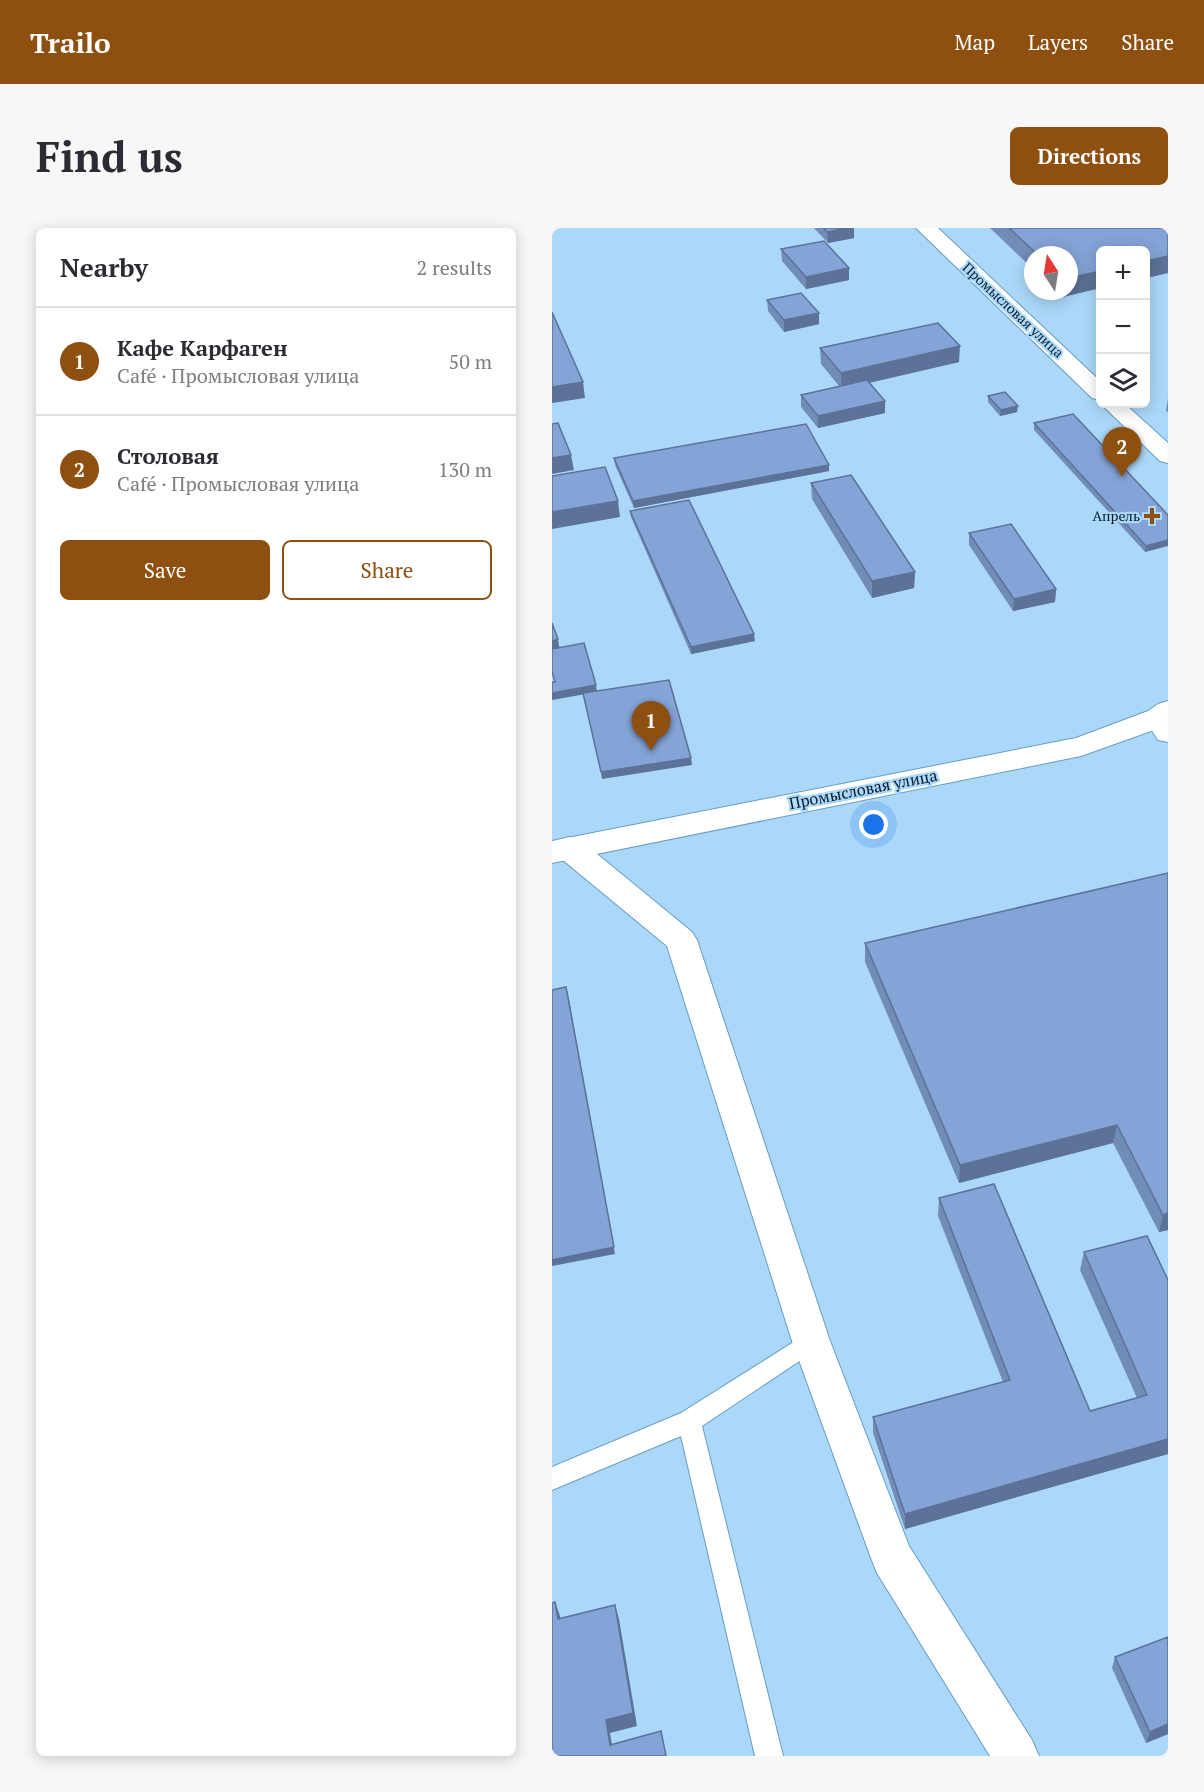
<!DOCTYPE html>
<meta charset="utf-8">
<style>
:root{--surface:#fff;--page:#f7f7f7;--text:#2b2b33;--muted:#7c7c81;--line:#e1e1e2;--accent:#8d5011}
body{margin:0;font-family:"PT Serif",serif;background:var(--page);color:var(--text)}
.controls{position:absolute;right:18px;top:18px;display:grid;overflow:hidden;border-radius:9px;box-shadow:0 3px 15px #0003}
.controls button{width:54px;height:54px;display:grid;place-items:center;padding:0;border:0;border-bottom:2px solid var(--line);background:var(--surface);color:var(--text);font:30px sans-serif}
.compass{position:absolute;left:472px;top:18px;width:54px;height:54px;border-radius:50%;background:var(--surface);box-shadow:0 3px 15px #0003;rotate:348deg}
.you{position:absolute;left:322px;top:597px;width:21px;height:21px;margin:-15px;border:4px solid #fff;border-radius:50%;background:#1a73e8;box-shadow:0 0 0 9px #1a73e833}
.badge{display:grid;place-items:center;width:39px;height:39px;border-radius:50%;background:var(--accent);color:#fff;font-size:20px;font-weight:700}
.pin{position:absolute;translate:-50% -50px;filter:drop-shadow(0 2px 3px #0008)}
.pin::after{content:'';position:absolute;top:32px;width:21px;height:18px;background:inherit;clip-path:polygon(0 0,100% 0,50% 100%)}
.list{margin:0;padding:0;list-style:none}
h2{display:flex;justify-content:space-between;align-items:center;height:78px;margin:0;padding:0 24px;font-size:26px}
h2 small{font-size:20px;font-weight:400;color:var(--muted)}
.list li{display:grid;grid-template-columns:39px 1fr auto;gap:18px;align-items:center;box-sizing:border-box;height:108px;padding:0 24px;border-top:2px solid var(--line)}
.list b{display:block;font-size:22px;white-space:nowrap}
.list p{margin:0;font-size:20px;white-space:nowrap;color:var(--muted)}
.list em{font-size:20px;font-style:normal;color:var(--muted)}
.actions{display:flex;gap:12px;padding:18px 24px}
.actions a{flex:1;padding:14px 0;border:2px solid var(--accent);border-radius:9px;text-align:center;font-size:21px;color:var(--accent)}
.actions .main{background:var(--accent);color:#fff}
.icon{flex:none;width:33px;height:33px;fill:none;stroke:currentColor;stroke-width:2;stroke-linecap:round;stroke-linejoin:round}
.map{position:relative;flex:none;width:616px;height:1528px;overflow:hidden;border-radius:9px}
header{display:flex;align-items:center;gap:36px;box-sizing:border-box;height:84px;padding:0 30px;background:var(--accent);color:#fff}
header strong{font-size:28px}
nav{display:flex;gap:33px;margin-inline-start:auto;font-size:21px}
.intro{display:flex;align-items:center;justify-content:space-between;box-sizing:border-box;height:144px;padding:0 36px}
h1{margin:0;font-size:42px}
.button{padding:15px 27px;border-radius:9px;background:var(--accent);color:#fff;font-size:21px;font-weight:700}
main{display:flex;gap:36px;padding:0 36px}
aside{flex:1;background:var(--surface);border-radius:9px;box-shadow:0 3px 15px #0003}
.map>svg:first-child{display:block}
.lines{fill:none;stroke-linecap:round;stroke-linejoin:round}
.lane-casing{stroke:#669dc4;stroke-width:2}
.street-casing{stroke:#669dc4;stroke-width:2}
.secondary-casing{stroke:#669dc4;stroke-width:2}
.lane{fill:#fff;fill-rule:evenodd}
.street{fill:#fff;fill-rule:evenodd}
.secondary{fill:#fff;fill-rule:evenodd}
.wall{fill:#728cb8}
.shaded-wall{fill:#5c7296}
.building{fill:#84a3d6;stroke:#5c7296;stroke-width:1.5}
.poi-dot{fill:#8d5011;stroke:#abd8f9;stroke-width:2}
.labels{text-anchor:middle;stroke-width:4.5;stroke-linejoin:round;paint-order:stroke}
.far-street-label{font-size:14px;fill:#041a29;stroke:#abd8f9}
.far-poi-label{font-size:14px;fill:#041a29;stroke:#abd8f9;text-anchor:end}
.street-label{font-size:16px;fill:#041a29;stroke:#abd8f9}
</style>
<header>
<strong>Trailo</strong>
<nav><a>Map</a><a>Layers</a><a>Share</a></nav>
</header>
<div class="intro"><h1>Find us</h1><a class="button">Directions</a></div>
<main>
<aside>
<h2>Nearby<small>2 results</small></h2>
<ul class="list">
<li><span class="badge">1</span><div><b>Кафе Карфаген</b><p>Café · Промысловая улица</p></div><em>50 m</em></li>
<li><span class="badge">2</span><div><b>Столовая</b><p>Café · Промысловая улица</p></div><em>130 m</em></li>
</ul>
<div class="actions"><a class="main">Save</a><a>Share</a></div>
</aside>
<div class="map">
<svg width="616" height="1528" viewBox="0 0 616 1528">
<rect width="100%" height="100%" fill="#abd8f9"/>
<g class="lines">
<g class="lane-casing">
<path id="lane" d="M259,1103L267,1106L270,1113L267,1120L150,1198L231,1528H203L129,1208L0,1262V1239L129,1185Z"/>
</g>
<g class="street-casing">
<path id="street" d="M616,480V514L606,512L592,490L596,483Z
M17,609L28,612L140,704L145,712L278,1113L357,1318L480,1512L487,1528H438L325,1345L319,1330L240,1113L115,718L6,628L2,620L6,612Z"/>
</g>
<g class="secondary-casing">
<path id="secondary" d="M364,0H386L548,153V172L540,170Z
M549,176H573L616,215V235L608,233Z
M616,473V497L529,528L0,635V613L524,510L596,483L606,476Z"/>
</g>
<use href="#lane" class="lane"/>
<use href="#street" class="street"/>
<use href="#secondary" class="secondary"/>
</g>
<path class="wall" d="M262,0H302V10L276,15Z
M438,0H616V45L594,50V22L511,69L505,63H517V27H481V41Z
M229,21L297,52L254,61L230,33Z
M215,72L267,85V96L232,104L216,83Z
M268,120L407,134L317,155L333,185L266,200L249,179V167L287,158L269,136Z
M436,168L465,184L448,188L436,174Z
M616,170V184L614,183Z
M482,195L616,287L593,324L482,202Z
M62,230L277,237V243L82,280L63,237Z
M259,255L363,344L362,360L320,370L260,271Z
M78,283L203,413L139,426L79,289Z
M417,305L504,361L503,374L461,383L417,317Z
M616,645V1002L607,1004L561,915L407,955L313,734V715Z
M387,970L538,1183L585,1170L528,1042L532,1024L616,1052V1226L353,1301L321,1205V1189L451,1154L386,988Z
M616,1409V1506L594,1515L560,1440L563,1429Z"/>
<path class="shaded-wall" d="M295,0H302V10L276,15L275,4Z
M616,28V45L594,50V33Z
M297,40V52L254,61V49Z
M549,43V60L511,69V63H517V50Z
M267,85V96L232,104V92Z
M408,118L407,134L290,161L289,145Z
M31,154L33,170L0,175V159Z
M333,173V185L266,200V188Z
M466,178L465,184L448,188L449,182Z
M19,227L22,242L0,246V230Z
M277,237V243L82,280L81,273Z
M66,273L68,289L0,301V284Z
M616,312V318L593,324L594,318Z
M363,344L362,360L320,370V353Z
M504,361L503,374L461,383L462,371Z
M202,406L203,413L139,426V419Z
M6,411L8,424L0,425V413Z
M44,457L45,464L0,472V465Z
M139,530L140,537L50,551L49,544Z
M16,766L63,1026L0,1038V1032Z
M565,897L561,915L407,955L408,937Z
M616,985V1002L607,1004L611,987Z
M616,1211V1226L353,1301V1286Z
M3,1374L8,1388L11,1405L6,1391Z
M63,1377L67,1391L85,1498L58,1505L62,1528L58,1517L54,1492Z
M616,1496V1506L594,1515L598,1504Z"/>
<path class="building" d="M272,0H295L275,4Z
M457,0H616V28L594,33V22H549V43L517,50V27H486Z
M272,13L297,40L254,49L229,21Z
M249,65L267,85L232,92L215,72Z
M0,84L31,154L0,159Z
M386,95L408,118L289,145L268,120Z
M315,152L333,173L266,188L249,167Z
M453,164L466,178L449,182L436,168Z
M521,186L616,287V312L594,318L482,195Z
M6,195L19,227L0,230V196Z
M254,196L277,237L81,273L62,230Z
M53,239L66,273L0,284V248Z
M299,247L363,344L320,353L259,255Z
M137,272L202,406L139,419L78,283Z
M459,296L504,361L462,371L417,305Z
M0,395L6,411L0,413Z
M32,415L44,457L0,465V454H3L0,444V421Z
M117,452L139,530L49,544L31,465Z
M616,645V985L611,987L565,897L408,937L313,715Z
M14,759L62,1019L0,1032V762Z
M442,956L538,1183L595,1167L532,1024L595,1008L616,1052V1211L353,1286L321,1189L458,1152L387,970Z
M3,1374L6,1391L63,1377L81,1485L54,1492L58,1517L109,1503L114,1528H0V1375Z
M616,1409V1496L598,1504L563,1429Z"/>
<path class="poi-dot" d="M597 279h6v6h6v6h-6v6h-6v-6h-6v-6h6z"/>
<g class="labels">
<g class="far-street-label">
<text transform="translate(461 82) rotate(43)" y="5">Промысловая улица</text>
</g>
<g class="far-poi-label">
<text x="588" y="293">Апрель</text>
</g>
<g class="street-label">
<text transform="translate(311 561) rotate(-11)" y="6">Промысловая улица</text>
</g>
</g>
</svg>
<div class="controls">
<button>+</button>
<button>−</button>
<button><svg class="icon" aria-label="layers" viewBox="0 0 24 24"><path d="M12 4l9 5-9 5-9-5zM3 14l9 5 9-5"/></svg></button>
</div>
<svg class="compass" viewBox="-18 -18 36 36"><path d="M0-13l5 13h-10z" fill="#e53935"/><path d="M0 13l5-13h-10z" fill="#7c7c81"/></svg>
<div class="you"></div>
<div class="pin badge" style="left:99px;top:523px">1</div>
<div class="pin badge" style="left:570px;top:249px">2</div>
</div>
</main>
